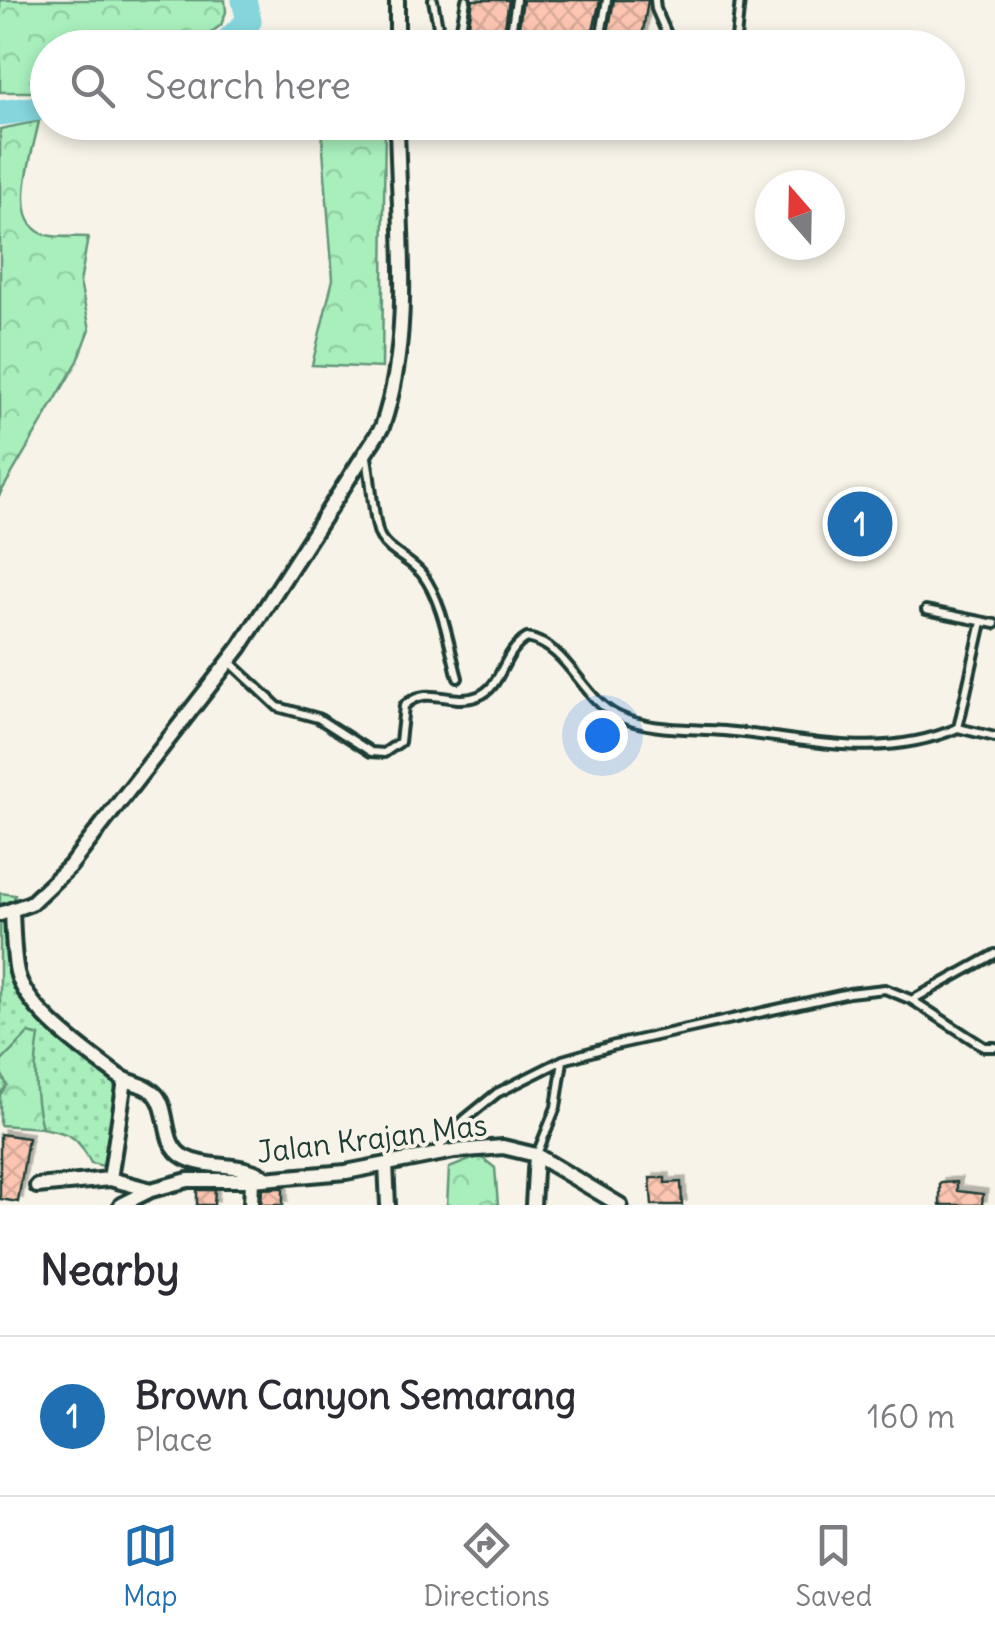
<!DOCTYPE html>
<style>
:root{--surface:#fff;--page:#f2f2f3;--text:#2b2b33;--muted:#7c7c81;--line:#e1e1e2;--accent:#1f6fb2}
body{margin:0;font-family:Delius,sans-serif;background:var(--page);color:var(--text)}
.compass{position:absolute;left:755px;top:170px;width:90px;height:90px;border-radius:50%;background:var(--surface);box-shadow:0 5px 15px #0003;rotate:340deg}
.you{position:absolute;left:602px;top:735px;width:35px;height:35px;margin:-25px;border:8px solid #fff;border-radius:50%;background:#1a73e8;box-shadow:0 0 0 15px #1a73e833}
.badge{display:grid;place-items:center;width:65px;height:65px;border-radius:50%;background:var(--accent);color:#fff;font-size:32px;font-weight:700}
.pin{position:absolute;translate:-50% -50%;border:5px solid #fff;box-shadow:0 2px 10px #0006}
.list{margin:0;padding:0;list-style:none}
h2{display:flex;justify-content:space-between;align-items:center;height:130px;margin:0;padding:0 40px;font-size:42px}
h2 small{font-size:32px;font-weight:400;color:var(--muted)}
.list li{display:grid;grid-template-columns:65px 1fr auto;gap:30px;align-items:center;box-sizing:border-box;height:160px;padding:0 40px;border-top:2px solid var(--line)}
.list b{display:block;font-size:38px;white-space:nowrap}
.list p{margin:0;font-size:32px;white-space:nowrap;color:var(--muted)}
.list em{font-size:32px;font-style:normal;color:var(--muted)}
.icon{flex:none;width:55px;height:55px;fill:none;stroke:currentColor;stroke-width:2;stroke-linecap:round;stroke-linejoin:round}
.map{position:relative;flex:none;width:995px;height:1205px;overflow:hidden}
.search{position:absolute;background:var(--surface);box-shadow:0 5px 15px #0003;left:30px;right:30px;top:30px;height:110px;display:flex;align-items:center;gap:25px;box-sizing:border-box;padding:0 35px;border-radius:55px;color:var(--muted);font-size:38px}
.sheet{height:290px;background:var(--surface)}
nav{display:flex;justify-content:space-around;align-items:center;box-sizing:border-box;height:140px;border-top:2px solid var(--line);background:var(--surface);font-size:28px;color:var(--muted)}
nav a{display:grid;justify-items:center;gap:5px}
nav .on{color:var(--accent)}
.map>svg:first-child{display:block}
.grass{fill:url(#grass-dots);stroke:#649678;stroke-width:2.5}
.forest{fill:url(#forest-crowns);stroke:#649678;stroke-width:2.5}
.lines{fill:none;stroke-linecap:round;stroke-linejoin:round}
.river{stroke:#84d5dc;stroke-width:25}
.building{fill:url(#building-cross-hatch);stroke:#1f3d34;stroke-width:2.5;filter:url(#shadow)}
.service-casing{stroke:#1f3d34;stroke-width:14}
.minor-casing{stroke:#1f3d34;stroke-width:20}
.service{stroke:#f7f3e8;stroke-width:6}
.minor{stroke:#f7f3e8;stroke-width:12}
.labels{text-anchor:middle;stroke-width:8;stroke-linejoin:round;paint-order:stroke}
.street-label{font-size:30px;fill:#1f3d34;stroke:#f7f3e8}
</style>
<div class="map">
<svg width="995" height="1205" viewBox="0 0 995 1205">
<defs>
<pattern id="grass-dots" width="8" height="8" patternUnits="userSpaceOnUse" patternTransform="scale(2.5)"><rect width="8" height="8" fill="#a8efbc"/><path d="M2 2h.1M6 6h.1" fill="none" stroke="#90cea2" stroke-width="1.8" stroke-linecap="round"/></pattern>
<pattern id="forest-crowns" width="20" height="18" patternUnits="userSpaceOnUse" patternTransform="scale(2.5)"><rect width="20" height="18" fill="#a8efbc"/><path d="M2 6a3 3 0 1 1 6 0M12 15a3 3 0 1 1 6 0" fill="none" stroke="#90cea2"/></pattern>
<pattern id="building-cross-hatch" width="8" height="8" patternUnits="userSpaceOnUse" patternTransform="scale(2.5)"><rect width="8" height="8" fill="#fdc5b1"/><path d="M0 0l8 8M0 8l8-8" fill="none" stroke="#d8aa99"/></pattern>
<filter id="shadow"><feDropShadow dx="4.5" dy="-4.5" stdDeviation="0" flood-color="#0004"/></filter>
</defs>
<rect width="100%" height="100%" fill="#f7f3e8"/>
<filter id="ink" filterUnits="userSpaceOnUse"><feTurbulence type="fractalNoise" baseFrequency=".01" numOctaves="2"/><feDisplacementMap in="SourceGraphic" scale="20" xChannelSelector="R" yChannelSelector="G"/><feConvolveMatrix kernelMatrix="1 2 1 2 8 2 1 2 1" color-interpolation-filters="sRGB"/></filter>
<g filter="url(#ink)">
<path class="grass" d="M0,893L15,895L4,937L21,996L86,1060L110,1076L116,1090L103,1166L91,1163C77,1135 71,1134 42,1128C32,1099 35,1064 29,1033L1,1062V1073L7,1085L0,1095Z"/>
<path class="forest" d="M0,0H225L226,12L221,25L192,47L48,48L47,92H0Z
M39,121C34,149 9,216 41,233C52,239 75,236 88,237L80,283L90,329L78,361L0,494V129Z
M321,123H385L382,368L312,365L333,279Z
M29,1033L39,1036C34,1066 34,1098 42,1128L0,1125V1095L7,1085L1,1073V1062Z
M480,1156L495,1168L498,1205H447L449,1168Z"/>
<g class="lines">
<path class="river" d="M220,48L249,21L244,0
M0,113L48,107"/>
</g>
<path class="building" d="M473,0H509L503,39L510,46L517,40L523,0H600L589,48L554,44L553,48H465Z
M614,0H648L641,44L607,38Z
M0,1134L28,1138L18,1202L0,1199Z
M650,1178H665V1183L681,1182L682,1205H652Z
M957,1182V1191L983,1194L982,1205H940V1183Z
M278,1188H283V1205H261L262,1189Z
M197,1190H215L214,1205H197Z"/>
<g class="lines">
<g class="service-casing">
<path id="service" d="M433,0L442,48
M607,0L599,46L628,48
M655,0L656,9L673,48
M461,28L466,0
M510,39L516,0
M735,48L740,0
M366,453C371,472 373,526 381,538C390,553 411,560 422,574C443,601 449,646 458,678
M926,610L995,624
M230,662L278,707L318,718L371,752L384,753L400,742L404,706C429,683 450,707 478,696C503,687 501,653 527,638C569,646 581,698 618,716C649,731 691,728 724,731C806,738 878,762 958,728L982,622
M958,728L995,737
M912,1000L995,954
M435,1152L465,1119L497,1093L563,1060L615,1045L849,993L885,989L912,1000L984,1047H995
M537,1154L556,1107L563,1061"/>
</g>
<g class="minor-casing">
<path id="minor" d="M397,0V48
M12,911C13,931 13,953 17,972C26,1011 87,1052 117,1075C130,1084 146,1083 157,1096C170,1113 162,1145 184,1157C208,1170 239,1161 265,1177
M0,914L31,903L70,866L240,647L382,427C415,333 398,221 397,122
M386,1164L388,1205
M110,1179L125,1080
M37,1186L110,1179L151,1190
M121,1205L151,1190L188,1180H252L346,1172L454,1151L503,1147L536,1155L620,1205
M251,1205L252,1180
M533,1205L536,1155"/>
</g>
<use href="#service" class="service"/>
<use href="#minor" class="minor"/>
</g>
</g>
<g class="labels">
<g class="street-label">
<text transform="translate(372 1139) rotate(-7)" y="10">Jalan Krajan Mas</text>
</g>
</g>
</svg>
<svg class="compass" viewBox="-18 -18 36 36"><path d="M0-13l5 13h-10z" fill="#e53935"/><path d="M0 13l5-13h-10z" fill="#7c7c81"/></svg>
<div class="you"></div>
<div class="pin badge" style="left:860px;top:524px">1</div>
<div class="search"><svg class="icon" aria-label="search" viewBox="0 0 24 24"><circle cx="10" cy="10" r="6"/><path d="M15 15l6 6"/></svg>Search here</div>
</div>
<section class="sheet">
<h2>Nearby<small></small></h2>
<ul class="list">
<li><span class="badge">1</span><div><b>Brown Canyon Semarang</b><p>Place</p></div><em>160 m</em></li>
</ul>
</section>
<nav>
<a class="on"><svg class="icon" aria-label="map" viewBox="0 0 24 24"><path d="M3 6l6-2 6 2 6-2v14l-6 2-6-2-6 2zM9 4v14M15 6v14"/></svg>Map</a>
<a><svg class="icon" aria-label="directions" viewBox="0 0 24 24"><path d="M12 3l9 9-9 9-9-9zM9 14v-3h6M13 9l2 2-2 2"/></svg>Directions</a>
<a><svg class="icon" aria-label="saved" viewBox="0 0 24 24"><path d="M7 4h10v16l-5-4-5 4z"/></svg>Saved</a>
</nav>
